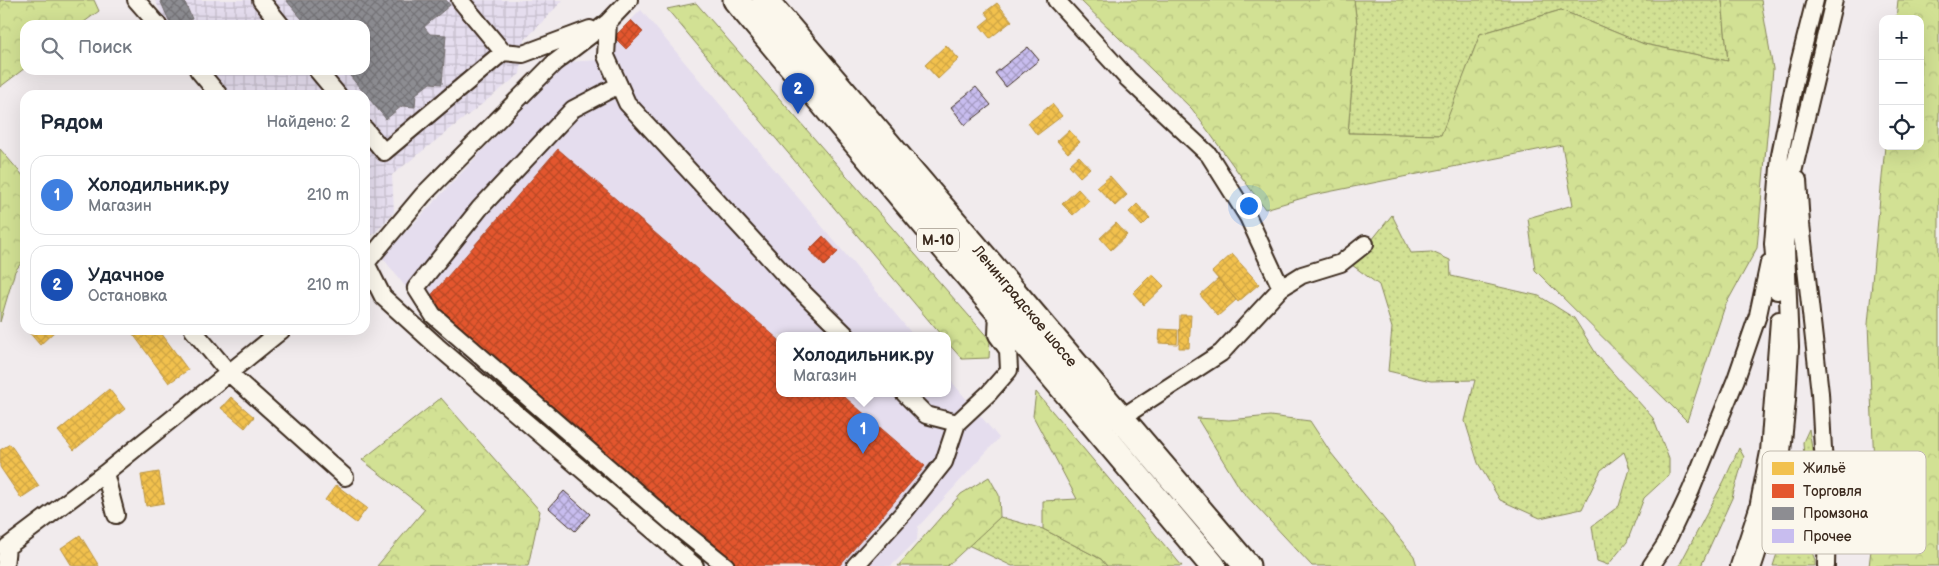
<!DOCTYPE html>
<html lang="ru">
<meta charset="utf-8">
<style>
:root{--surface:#fff;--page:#f2f2f3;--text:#1f2937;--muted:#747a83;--line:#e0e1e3;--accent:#7c3aed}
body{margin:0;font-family:"Balsamiq Sans",sans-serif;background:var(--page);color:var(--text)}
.controls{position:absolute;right:15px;top:15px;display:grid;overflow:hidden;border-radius:10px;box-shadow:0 5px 20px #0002}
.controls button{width:45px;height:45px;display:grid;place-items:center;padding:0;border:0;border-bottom:1px solid var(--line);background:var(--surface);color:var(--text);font:25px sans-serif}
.you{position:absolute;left:1248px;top:205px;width:18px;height:18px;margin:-12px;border:4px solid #fff;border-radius:50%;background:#1a73e8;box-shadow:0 0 0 8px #1a73e833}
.badge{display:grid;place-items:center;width:32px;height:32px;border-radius:50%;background:var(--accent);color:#fff;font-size:16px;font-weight:700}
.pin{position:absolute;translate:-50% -41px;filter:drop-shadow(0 1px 2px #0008)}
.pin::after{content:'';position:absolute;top:26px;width:18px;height:15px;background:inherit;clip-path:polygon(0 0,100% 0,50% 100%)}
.popup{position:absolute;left:776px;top:332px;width:175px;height:65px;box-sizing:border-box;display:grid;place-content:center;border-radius:10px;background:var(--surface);filter:drop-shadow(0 1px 4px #0005);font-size:16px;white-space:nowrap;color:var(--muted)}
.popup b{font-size:19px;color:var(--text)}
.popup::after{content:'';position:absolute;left:50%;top:100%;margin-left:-10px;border:10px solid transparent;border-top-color:var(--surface)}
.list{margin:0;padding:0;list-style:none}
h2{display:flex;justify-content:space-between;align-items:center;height:65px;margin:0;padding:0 20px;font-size:21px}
h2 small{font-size:16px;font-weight:400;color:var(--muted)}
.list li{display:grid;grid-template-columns:32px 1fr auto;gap:15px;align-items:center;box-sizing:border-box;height:80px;margin:0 10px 10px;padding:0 10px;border:1px solid var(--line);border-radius:15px}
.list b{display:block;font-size:19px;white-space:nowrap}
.list p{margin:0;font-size:16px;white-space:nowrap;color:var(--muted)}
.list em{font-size:16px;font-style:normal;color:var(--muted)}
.icon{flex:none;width:28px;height:28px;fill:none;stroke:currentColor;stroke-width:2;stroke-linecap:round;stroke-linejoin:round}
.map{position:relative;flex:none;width:1939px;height:566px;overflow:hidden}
.search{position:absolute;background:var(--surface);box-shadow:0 5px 20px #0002;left:20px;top:20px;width:350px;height:55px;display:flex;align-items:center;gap:12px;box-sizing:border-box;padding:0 18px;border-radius:15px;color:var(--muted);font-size:19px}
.panel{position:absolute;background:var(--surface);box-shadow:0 5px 20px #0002;left:20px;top:90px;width:350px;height:245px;border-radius:15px}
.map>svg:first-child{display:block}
.built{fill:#e5ddee}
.industrial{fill:url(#industrial-grid)}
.grass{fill:url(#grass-dots);stroke:#868659}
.forest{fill:url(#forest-crowns);stroke:#868659}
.homes{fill:url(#homes-cross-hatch);stroke:#bb9440}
.shops{fill:url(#shops-cross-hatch);stroke:#b14a29}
.industry{fill:url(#industry-cross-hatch);stroke:#746f6f}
.building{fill:url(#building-cross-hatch);stroke:#3b2a1e}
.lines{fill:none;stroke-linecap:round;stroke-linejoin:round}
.minor-casing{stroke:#3b2a1e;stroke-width:20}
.highway-casing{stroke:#3b2a1e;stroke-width:29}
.minor{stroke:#fbf7ec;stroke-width:16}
.highway{stroke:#fbf7ec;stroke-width:25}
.labels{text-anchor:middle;stroke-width:5;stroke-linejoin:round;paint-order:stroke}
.shield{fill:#fbf7ec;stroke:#75685c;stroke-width:1}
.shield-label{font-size:14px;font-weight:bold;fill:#3b2a1e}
.street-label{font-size:15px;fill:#3b2a1e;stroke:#fbf7ec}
.key{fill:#fbf7ec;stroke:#c1baae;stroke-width:1}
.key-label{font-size:14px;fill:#3b2a1e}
</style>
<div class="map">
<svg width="1939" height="566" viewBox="0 0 1939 566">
<defs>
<pattern id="industrial-grid" width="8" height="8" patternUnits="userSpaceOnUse" patternTransform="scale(1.25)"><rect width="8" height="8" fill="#e5ddee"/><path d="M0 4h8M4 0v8" fill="none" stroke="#c5becc"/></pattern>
<pattern id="grass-dots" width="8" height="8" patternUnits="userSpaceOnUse" patternTransform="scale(1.25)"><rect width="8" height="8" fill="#d2e194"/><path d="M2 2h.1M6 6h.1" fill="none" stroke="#b5c17f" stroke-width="1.8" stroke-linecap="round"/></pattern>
<pattern id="forest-crowns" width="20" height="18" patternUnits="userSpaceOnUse" patternTransform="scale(1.25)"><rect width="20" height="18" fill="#d2e194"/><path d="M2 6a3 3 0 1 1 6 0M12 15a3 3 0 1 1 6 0" fill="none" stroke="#b5c17f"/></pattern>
<pattern id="homes-cross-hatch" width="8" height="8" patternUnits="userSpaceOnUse" patternTransform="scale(1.25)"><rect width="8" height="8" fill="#f2c14e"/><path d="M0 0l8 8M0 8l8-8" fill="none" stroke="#d0a644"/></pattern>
<pattern id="shops-cross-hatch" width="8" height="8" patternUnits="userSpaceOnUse" patternTransform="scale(1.25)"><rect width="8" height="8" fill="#e4572e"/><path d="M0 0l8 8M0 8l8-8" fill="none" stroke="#ba4827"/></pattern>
<pattern id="industry-cross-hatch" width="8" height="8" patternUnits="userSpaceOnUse" patternTransform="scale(1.25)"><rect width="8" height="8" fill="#8d8d92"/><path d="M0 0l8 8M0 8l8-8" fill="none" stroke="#747377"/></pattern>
<pattern id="building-cross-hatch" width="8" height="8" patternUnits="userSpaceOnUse" patternTransform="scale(1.25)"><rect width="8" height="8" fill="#c8bdef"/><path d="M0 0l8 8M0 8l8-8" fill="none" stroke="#a49ac1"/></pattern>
</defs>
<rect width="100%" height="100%" fill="#f1ebed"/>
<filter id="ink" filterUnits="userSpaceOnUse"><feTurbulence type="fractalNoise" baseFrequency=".02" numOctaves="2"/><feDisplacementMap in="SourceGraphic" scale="10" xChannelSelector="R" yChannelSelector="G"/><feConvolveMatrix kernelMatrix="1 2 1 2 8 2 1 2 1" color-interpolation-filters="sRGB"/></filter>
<g filter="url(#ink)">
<path class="built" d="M641,10L913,335H779V393H947V376L999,438L918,527L917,540L891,566H717L568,444L441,332L382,257L566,62L599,60L617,40L614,37Z"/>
<path class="industrial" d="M155,0H563L524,41L520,74L392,175L394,212L373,235L365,236V95H230L207,70H365V25H167Z"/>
<path class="grass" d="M1354,0H1722L1728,61L1644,44L1561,10L1480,34L1442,135L1348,133L1357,24Z
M1392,215L1411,253L1432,252L1450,260L1451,276L1539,296L1574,318L1597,355L1653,418L1669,459V475L1644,498L1627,542L1608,565L1597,561L1592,526L1619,506L1630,469L1624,452L1601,470L1582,509L1540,518L1500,500L1478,463L1465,421L1475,380L1431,381L1388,371L1392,328L1379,285L1352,265Z
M1809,429L1813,455L1807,517V539L1815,560V566H1773L1789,516L1794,493L1805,475L1803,442Z
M1739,448L1744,457L1732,498L1701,566H1679L1724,481Z
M1000,517L1043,529L1101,559L1107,566H1012L968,545Z"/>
<path class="forest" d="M0,0H94L99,11L80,25H25V68L0,87Z
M1080,0H1354L1357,24L1348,133L1441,135L1480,34L1561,10L1644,44L1728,61L1722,0H1761L1773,69L1757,248L1725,306L1687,421L1535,270L1528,218L1573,205L1562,145L1313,195L1265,209L1192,109Z
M1898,0H1939V566H1869L1876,511L1868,324L1885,146H1920V19H1896Z
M696,3L990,340L989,358L962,359L947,342V335H941L667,9Z
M0,149L25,178V258L15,271L0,322Z
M1036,392L1182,566H1107L1101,559L1043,529V501L1077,499L1033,416Z
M441,398L540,511L528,566H377L425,509L362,460Z
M1270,416L1310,421L1331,453L1414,556L1417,566H1312L1241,490L1197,418L1229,420Z
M989,477L999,495L1000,517L947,566H898L961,494Z"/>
<path class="homes" d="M997,3L1012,21L990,38L980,26L990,18L985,12Z
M946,45L959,59L938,79L925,65Z
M1052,104L1062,116L1037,135L1028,123Z
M1069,130L1080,142L1068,153L1057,141Z
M1079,156L1090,168L1080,177L1069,165Z
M1110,176L1127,195L1115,206L1097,187Z
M1078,189L1089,201L1073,215L1062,204Z
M1137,204L1150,218L1142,226L1129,212Z
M1116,223L1127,235L1111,250L1100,238Z
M1232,254L1259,284L1238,302L1212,272Z
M1152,274L1164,286L1144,305L1133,293Z
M1218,279L1236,300L1218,316L1200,295Z
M1180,315H1191L1189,348H1179Z
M1160,329L1178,330L1177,344L1159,343Z
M27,330H56L40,345Z
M130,330H159L188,370L169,383Z
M109,389L125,409L74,450L58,431Z
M231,397L254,417L245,428L221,408Z
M10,444L39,486L21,498L0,467V450Z
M159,472L164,503L146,506L141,475Z
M336,485L367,508L356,523L325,500Z
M80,535L99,566H72L61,548Z"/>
<path class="shops" d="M631,20L643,32L626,49L614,37Z
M558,149L779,340V393H840L925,466L839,566H737L428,299Z
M823,236L838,252L824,266L809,250Z"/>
<path class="industry" d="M160,0H184L192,19L179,25H171Z
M286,0H446L450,5L424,27L430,34L446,35L442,84L430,83L416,94L415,107L402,106L386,119L345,70H365V25H307Z"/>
<path class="building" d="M1028,47L1039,60L1006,87L995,73Z
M976,87L991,105L965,125L951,107Z
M564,491L590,514L575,531L549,508Z"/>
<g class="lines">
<g class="minor-casing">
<path id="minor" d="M136,0L158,25
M261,0L281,25
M460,0L503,52L523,54L590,29
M629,0L608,22L554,63L423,195L366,263L383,297L437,346L695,566
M1056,0L1128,79L1209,155L1248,217L1281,288
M608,22L606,56L627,103L783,273L846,335
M198,70L219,95
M317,70L338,95
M619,85L573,109L480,208L416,288L433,315L670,521L726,566
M365,129L384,152L503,52
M1798,180L1801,224L1820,393L1827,523L1826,566
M1777,291L1773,244L1780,155L1795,80L1815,0
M193,330L229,373L345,477
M904,393L926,415L957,423L989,393L1009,370L1008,350L997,335L998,312
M1121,418L1221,353L1281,288L1302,275L1341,263L1365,244
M116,515L105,473L282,330
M5,566L7,547L105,473
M855,566L904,512L944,462L957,423
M1651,566L1665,545L1691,490L1736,379L1758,315L1769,263
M1739,566L1758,508L1769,452L1779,320
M1753,566L1771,511L1782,452L1787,400L1790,347L1786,249L1789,189L1834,0"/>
</g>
<g class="highway-casing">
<path id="highway" d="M736,0L1213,566
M765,0L1247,566"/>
</g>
<use href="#minor" class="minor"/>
<use href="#highway" class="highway"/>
</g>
</g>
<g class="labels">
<rect class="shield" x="917" y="228.5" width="42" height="23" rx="4"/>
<g class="shield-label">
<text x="938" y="245">М-10</text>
</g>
<g class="street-label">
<text transform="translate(1025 306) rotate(50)" y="5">Ленинградское шоссе</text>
</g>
</g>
<rect x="1762" y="451" width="164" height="103" rx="8" class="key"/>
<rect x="1772" y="462" width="22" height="13" fill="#f2c14e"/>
<rect x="1772" y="484" width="22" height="14" fill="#e4572e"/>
<rect x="1772" y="507" width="22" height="13" fill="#8d8d92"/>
<rect x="1772" y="529" width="22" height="14" fill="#c8bdef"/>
<g class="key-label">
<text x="1803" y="473">Жильё</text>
<text x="1803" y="496">Торговля</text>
<text x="1803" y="518">Промзона</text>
<text x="1803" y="541">Прочее</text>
</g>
</svg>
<div class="controls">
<button>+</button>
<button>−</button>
<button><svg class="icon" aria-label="locate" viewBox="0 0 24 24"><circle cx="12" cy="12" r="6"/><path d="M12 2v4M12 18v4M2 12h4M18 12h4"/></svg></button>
</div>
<div class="you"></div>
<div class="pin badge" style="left:863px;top:454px;background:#3f7fe0">1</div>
<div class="popup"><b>Холодильник.ру</b>Магазин</div>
<div class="pin badge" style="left:798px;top:114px;background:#1a4fb4">2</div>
<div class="search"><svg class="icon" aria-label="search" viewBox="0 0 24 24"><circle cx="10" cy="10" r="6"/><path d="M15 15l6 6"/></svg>Поиск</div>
<section class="panel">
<h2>Рядом<small>Найдено: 2</small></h2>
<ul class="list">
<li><span class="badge" style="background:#3f7fe0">1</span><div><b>Холодильник.ру</b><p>Магазин</p></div><em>210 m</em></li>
<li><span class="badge" style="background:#1a4fb4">2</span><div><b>Удачное</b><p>Остановка</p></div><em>210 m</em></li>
</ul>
</section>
</div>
